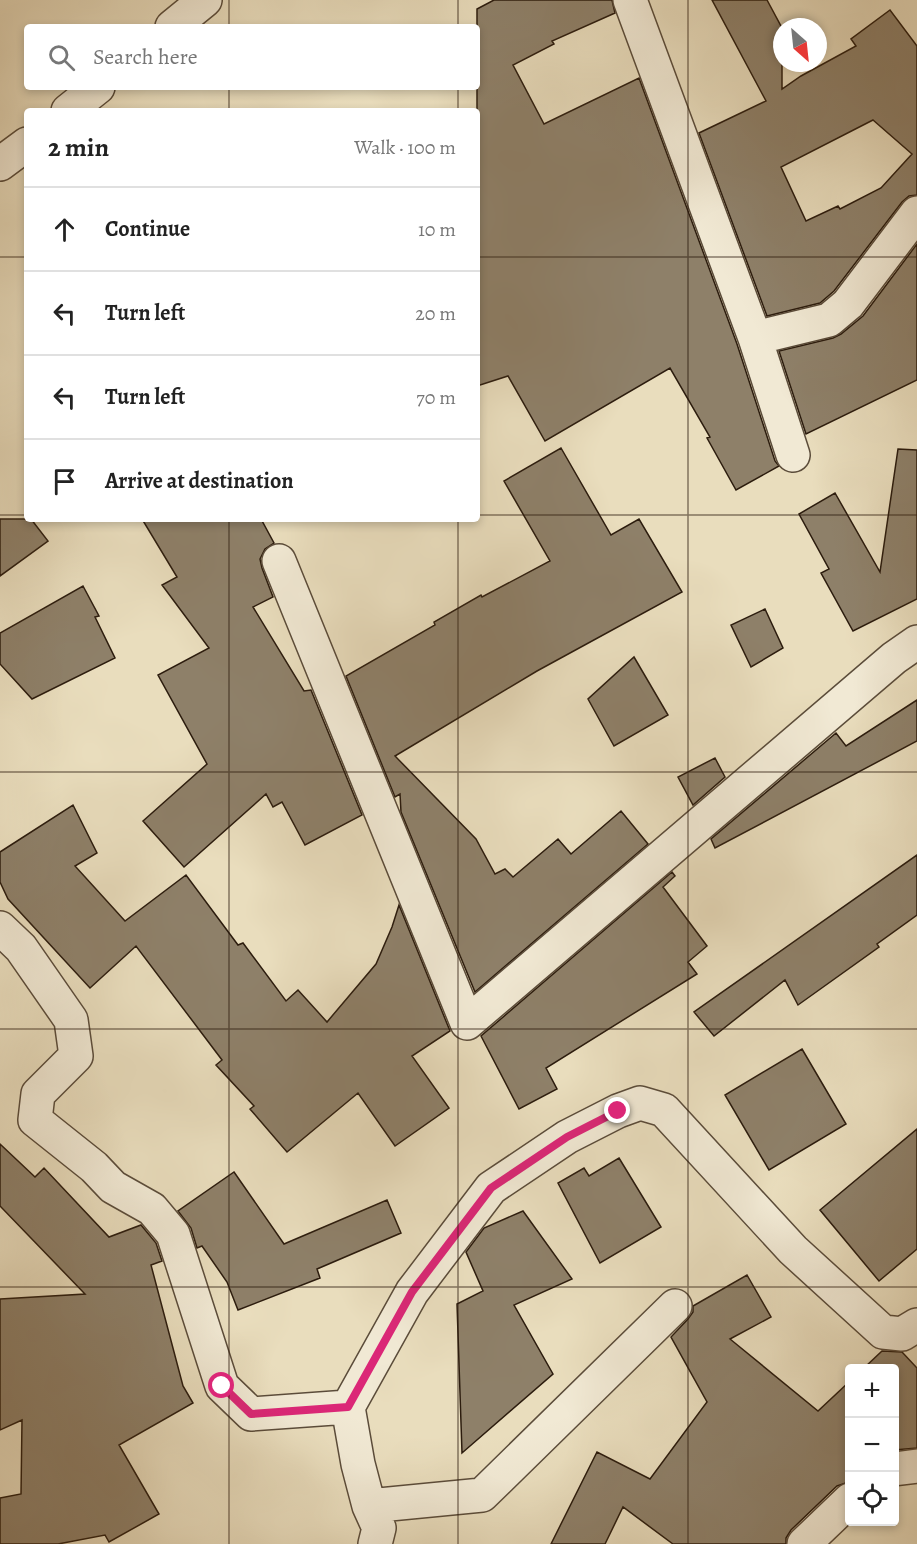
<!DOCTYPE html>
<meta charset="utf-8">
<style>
:root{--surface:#fff;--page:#f2f2f2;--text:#222;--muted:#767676;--line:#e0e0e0}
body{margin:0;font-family:Alegreya,serif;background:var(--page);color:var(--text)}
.controls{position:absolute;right:18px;bottom:18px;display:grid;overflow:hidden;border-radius:6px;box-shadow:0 3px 9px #0003}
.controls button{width:54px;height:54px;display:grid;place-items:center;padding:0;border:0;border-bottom:2px solid var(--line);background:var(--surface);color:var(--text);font:30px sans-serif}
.compass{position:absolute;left:773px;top:18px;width:54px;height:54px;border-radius:50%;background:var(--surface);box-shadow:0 3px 9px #0003;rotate:153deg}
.stop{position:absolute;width:18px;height:18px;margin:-14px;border:4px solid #db2777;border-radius:50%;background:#fff}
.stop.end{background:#db2777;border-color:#fff;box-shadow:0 2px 6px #0008}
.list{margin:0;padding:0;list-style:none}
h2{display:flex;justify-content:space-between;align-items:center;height:78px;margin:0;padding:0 24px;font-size:26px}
h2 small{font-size:20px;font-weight:400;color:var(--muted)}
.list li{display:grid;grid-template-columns:39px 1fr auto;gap:18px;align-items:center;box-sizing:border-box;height:84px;padding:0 24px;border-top:2px solid var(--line)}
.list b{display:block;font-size:22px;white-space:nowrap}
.list em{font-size:20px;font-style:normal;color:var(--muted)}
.icon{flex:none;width:33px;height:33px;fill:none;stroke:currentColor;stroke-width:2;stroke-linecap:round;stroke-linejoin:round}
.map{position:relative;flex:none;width:917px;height:1544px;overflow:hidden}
.search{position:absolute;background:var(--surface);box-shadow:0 3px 9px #0003;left:24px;top:24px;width:456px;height:66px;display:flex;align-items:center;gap:15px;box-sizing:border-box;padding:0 21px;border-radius:6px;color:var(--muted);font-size:22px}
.panel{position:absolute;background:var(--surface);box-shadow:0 3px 9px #0003;left:24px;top:108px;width:456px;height:414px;border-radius:6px}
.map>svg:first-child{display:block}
.building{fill:#8e8069;stroke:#2c1c0e;stroke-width:1.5;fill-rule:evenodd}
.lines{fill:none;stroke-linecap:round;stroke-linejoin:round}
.street-casing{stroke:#5b4c3a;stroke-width:36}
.street{stroke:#f1e9d4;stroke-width:33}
.route{stroke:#db2777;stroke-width:8}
.grid{fill:none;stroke:#2c1c0e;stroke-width:1.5;stroke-opacity:0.55}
</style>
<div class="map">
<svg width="917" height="1544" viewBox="0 0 917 1544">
<rect width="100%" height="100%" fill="#e9ddbd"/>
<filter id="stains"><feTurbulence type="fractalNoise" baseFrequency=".00333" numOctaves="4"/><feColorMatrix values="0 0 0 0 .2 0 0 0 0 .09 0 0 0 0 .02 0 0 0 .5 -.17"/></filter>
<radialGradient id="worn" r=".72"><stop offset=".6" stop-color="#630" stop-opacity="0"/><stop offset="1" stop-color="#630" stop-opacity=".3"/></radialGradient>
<path class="building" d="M494,0H612L615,13L552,41L554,44L513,65L544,124L639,78L737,344L775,461L779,466L736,490L707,438L710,437L670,368L545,441L508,376L477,386V9Z
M712,0H767L782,28V89L801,76L856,46L851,39L890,10L917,46V195L909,196L902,202L834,291L820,303L767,316L699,133L766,101ZM873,120L912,154L881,188L840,209L838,206L806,221L781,167Z
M917,244V380L806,434L779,351L833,338L841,334L863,316Z
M561,448L611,535L639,519L682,592L537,671L395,756L476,839L495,874L505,869L513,877L558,839L571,854L621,811L648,844L475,992L401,812L400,794L395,797L346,676L435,625L434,622L481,595L482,597L550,561L504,481Z
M898,449L917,450V599L853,631L821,573L829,569L799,514L835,493L880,572Z
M0,519H31L48,541L0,576Z
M142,519H261L274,543L265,549L260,559L262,568L273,597L253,607L304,691L311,690L362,815L305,845L282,802L273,807L266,794L184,867L143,821L207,764L158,675L209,648L162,585L177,577Z
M83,586L99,616L95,617L115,658L32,699L0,664V633Z
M765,609L783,648L751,667L731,625Z
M634,657L668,715L614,746L588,699Z
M917,700V741L715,848L711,839L836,733L846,746Z
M715,758L725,777L693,805L678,777Z
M73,805L97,853L75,866L125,921L186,875L238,945L243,943L286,1001L298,990L327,1022L376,964L392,927L399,905L450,1031L412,1056L449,1108L395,1146L358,1093L287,1152L250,1109L254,1106L216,1065L222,1060L136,946L90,988L8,899L0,882V852Z
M917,855V915L877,944L879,947L798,1005L785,980L714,1036L694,1012Z
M672,872L675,876L663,887L707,946L688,962L697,974L546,1068L557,1089L519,1109L481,1036Z
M802,1049L846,1124L769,1170L725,1095Z
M917,1129V1249L879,1281L820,1210Z
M0,1144L35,1177L44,1168L109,1237L141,1225L156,1243L162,1261L151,1265L183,1386L193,1403L119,1445L159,1514L109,1542L105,1535L58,1544H0V1498L21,1494L22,1420L0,1430V1299L85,1294L0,1206Z
M619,1158L661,1227L600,1263L558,1183L584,1168L589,1176Z
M234,1172L284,1244L387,1200L401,1233L317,1269L320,1278L238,1310L227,1282L202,1246L197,1248L191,1228L178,1211Z
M523,1211L572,1279L514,1305L553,1374L462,1453L457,1304L483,1291L466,1252L484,1228Z
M747,1275L771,1317L730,1339L818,1411L849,1382V1482L837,1486L791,1530L786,1538V1544H673L623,1507L605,1544H551L597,1452L650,1479L707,1402L671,1337L688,1319L693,1312V1306Z
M882,1351L902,1352L917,1368V1448L894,1450V1368H864Z"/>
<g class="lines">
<g class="street-casing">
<path id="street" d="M630,0L755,338L793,455
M172,27L205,0
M68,111L98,87
M0,164L27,144
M755,338L829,320L848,304L917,213
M279,561L467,1023L894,658L917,642
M0,928L21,948L71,1020L76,1056L38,1094L35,1120L94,1167L113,1187L152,1209L173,1234L222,1386L251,1414L348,1407
M894,1469L917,1466
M369,1506L482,1495L675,1306
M375,1544L379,1528L369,1506L358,1464L348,1407L412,1292L491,1188L567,1137L618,1111L640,1103L664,1110L793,1250L883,1332L902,1334L917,1325
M804,1544L850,1500"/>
</g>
<use href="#street" class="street"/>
</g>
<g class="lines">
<path class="route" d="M222,1386L251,1414L348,1407L412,1292L491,1188L567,1137L618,1111"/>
</g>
<path class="grid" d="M229,0V27M458,0V27M688,0V1544M229,87V111M458,87V111M0,257H27M477,257H917M0,515H27M477,515H917M229,519V1544M458,519V1544M0,772H917M0,1029H917M0,1287H917"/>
<rect width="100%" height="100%" filter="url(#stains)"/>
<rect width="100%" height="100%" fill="url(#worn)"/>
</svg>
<div class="controls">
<button>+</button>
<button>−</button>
<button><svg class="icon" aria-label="locate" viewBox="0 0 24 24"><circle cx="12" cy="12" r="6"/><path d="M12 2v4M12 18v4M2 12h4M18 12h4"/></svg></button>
</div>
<svg class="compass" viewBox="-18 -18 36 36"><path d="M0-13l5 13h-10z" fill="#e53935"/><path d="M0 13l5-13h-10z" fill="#767676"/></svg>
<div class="stop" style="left:222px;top:1386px"></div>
<div class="stop end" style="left:618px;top:1111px"></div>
<div class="search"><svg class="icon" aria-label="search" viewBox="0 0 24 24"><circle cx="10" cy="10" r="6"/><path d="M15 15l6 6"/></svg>Search here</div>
<section class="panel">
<h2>2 min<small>Walk · 100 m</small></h2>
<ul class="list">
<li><svg class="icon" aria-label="ahead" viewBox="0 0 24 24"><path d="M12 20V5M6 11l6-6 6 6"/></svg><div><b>Continue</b></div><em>10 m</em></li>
<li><svg class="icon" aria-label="left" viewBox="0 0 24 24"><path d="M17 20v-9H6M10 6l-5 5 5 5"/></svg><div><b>Turn left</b></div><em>20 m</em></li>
<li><svg class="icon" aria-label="left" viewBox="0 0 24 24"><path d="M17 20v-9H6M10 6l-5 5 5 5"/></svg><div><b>Turn left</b></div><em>70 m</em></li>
<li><svg class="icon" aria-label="arrive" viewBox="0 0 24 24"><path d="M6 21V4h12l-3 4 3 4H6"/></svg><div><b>Arrive at destination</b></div></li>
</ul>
</section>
</div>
